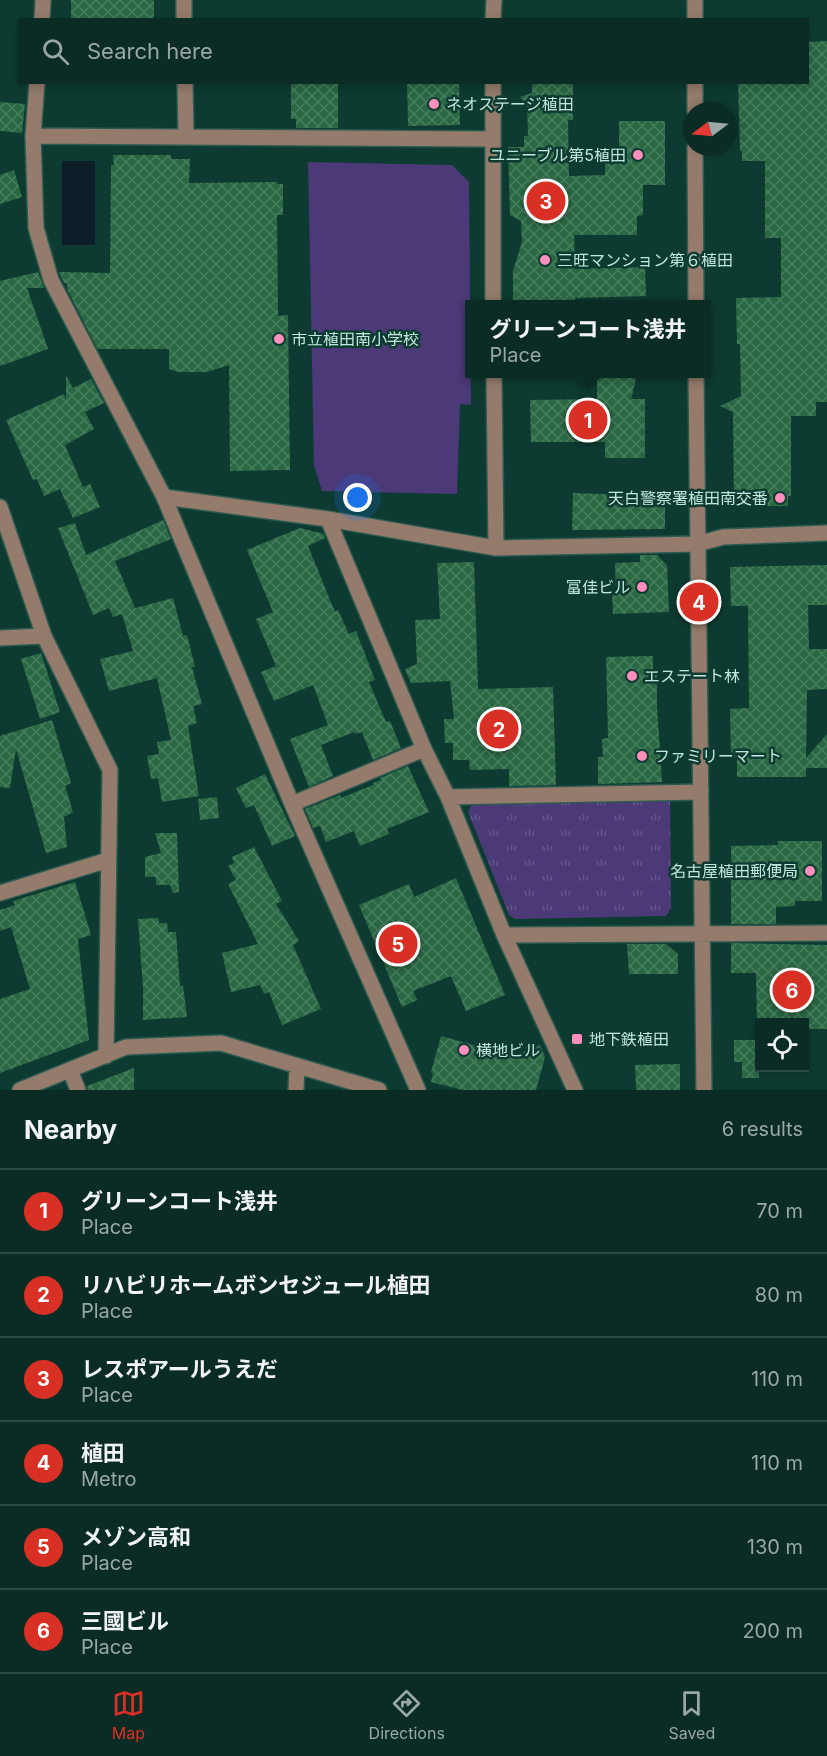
<!DOCTYPE html>
<meta charset="utf-8">
<style>
:root{--surface:#0a2c25;--page:#13342d;--text:#f1f3f6;--muted:#99a7a7;--line:#2a4842;--accent:#d93025}
body{margin:0;font-family:Inter,"Noto Sans JP",sans-serif;background:var(--page);color:var(--text)}
.controls{position:absolute;right:18px;bottom:18px;display:grid;overflow:hidden;border-radius:0px;box-shadow:0 3px 9px #0003}
.controls button{width:54px;height:54px;display:grid;place-items:center;padding:0;border:0;border-bottom:2px solid var(--line);background:var(--surface);color:var(--text);font:30px sans-serif}
.compass{position:absolute;left:683px;top:102px;width:54px;height:54px;border-radius:50%;background:var(--surface);box-shadow:0 3px 9px #0003;rotate:254deg}
.you{position:absolute;left:358px;top:498px;width:21px;height:21px;margin:-15px;border:4px solid #fff;border-radius:50%;background:#1a73e8;box-shadow:0 0 0 9px #1a73e833}
.badge{display:grid;place-items:center;width:39px;height:39px;border-radius:50%;background:var(--accent);color:#fff;font-size:20px;font-weight:700}
.pin{position:absolute;translate:-50% -50%;border:3px solid #fff;box-shadow:0 2px 6px #0006}
.popup{position:absolute;left:465px;top:300px;width:246px;height:78px;box-sizing:border-box;display:grid;place-content:center;border-radius:0px;background:var(--surface);filter:drop-shadow(0 2px 4px #0005);font-size:20px;white-space:nowrap;color:var(--muted)}
.popup b{font-size:22px;color:var(--text)}
.popup::after{content:'';position:absolute;left:50%;top:100%;margin-left:-12px;border:12px solid transparent;border-top-color:var(--surface)}
.list{margin:0;padding:0;list-style:none}
h2{display:flex;justify-content:space-between;align-items:center;height:78px;margin:0;padding:0 24px;font-size:26px}
h2 small{font-size:20px;font-weight:400;color:var(--muted)}
.list li{display:grid;grid-template-columns:39px 1fr auto;gap:18px;align-items:center;box-sizing:border-box;height:84px;padding:0 24px;border-top:2px solid var(--line)}
.list b{display:block;font-size:22px;white-space:nowrap}
.list p{margin:0;font-size:20px;white-space:nowrap;color:var(--muted)}
.list em{font-size:20px;font-style:normal;color:var(--muted)}
.icon{flex:none;width:33px;height:33px;fill:none;stroke:currentColor;stroke-width:2;stroke-linecap:round;stroke-linejoin:round}
.map{position:relative;flex:none;width:827px;height:1090px;overflow:hidden}
.search{position:absolute;background:var(--surface);box-shadow:0 3px 9px #0003;left:18px;right:18px;top:18px;height:66px;display:flex;align-items:center;gap:15px;box-sizing:border-box;padding:0 21px;border-radius:0px;color:var(--muted);font-size:22px}
.sheet{height:582px;background:var(--surface)}
nav{display:flex;justify-content:space-around;align-items:center;box-sizing:border-box;height:84px;border-top:2px solid var(--line);background:var(--surface);font-size:16px;color:var(--muted)}
nav a{display:grid;justify-items:center;gap:3px}
nav .on{color:var(--accent)}
.map>svg:first-child{display:block}
.grass{fill:#4b3978}
.park{fill:url(#park-tufts)}
.water{fill:#0b1e28}
.building{fill:url(#building-cross-hatch)}
.lines{fill:none;stroke-linecap:round;stroke-linejoin:round}
.minor-casing{stroke:#2d5a50;stroke-width:18}
.minor{stroke:#947b6b;stroke-width:15}
.poi-dot{fill:#fe8ebc;stroke:#0d3b31;stroke-width:2}
.labels{text-anchor:middle;stroke-width:5;stroke-linejoin:round;paint-order:stroke}
.poi-label{font-size:16px;fill:#c0e7db;stroke:#0d3b31;text-anchor:start}
</style>
<div class="map">
<svg width="827" height="1090" viewBox="0 0 827 1090">
<defs>
<pattern id="park-tufts" width="24" height="20" patternUnits="userSpaceOnUse" patternTransform="scale(1.5)"><rect width="24" height="20" fill="#4b3978"/><path d="M3 7l-1-3M5 7V3M7 7l1-3M15 17l-1-3M17 17v-4M19 17l1-3" fill="none" stroke="#63568b"/></pattern>
<pattern id="building-cross-hatch" width="8" height="8" patternUnits="userSpaceOnUse" patternTransform="scale(1.5)"><rect width="8" height="8" fill="#2a6844"/><path d="M0 0l8 8M0 8l8-8" fill="none" stroke="#477e5e"/></pattern>
</defs>
<rect width="100%" height="100%" fill="#0d3b31"/>
<path class="grass" d="M308,162L452,165L469,182L471,405L460,404L457,494L322,491L314,465Z"/>
<path class="park" d="M670,800L671,908L666,916L515,919L509,915L468,812L473,803Z"/>
<path class="water" d="M62,161H95V245H62Z"/>
<path class="building" d="M71,0H154V20H71Z
M827,41V402H816V416H791V496H788V506H734L733,412L720,406L741,396L740,344H737L736,298L781,297V238H765V161H742V151H740L738,82H809L807,42Z
M291,82H338V128H296V119H291Z
M407,82H459L460,125L408,126Z
M532,82H573V120H568L569,176L605,175V158H610V152H619V121H665V185H643V215L637,216V235H574L575,269L645,267L646,296L575,298V304H513V271L522,242L521,221L510,215L508,147H524V136H528L527,106L520,97L532,93Z
M0,102L25,104L22,133L0,131Z
M113,155H171V159H190L189,183L277,182V184H283V215H277L278,316L288,315L290,470L230,471L229,365L207,372H178L169,369V349H98L95,344L67,289V283H64L59,272L110,273L111,165H114Z
M14,170L22,197L0,204V175Z
M38,272L44,288H27L48,349L0,366V281Z
M597,374H637L631,399H645V458H605V442H531L530,400L597,399Z
M66,376L73,388L91,379L104,403L85,412L94,429L65,445L83,487L90,484L100,507L73,518L60,489L44,496L37,479L33,480L6,420L64,394L66,400Z
M573,493L631,495V502L665,501V529L572,530Z
M163,520L171,539L115,561L135,608L132,609L173,598L183,636L187,635L195,667H192L202,704L193,706L197,723L188,726L199,796L162,802L158,778L151,779L147,756L159,754L157,742L171,740L157,678L109,691L100,659L133,651L122,614L113,617L109,608L93,615L58,528L75,523L86,555Z
M300,528L324,534L325,538L308,546L335,612L338,610L349,634L356,631L375,680L369,682L386,722L390,721L401,748L373,760L362,732L355,734L354,732L321,745L333,776L309,787L290,739L328,725L313,685L274,701L261,672L276,666L256,619L273,612L247,550Z
M640,555H657L667,565L669,612L613,614L612,594H616L615,563L640,562Z
M474,562L478,689L553,687L556,785L509,786V769L470,770L469,760H453V743H445L444,719H454L450,681L411,683L405,669L417,664L415,620L440,619L437,563Z
M827,565V605H808L809,649H827V689L807,690L806,758L827,734V768H806V777H737V758H731L730,709L749,708L748,606H731L730,567Z
M41,653L60,712L40,719L21,659Z
M653,656V669H657V705L662,782L598,784V757H603L602,739L608,738L606,657Z
M52,720L71,783L65,786L73,812L64,817L67,847L46,853L16,749L10,788L0,787V736Z
M408,766L429,812L387,829L389,834L360,846L354,831L326,842L320,826L313,828L305,809L340,795L341,798L373,785V783L381,780L380,778Z
M265,774L295,836L272,846L254,805L246,808L236,788Z
M217,797L219,818L200,820L198,799Z
M155,833H177L179,892L173,893L170,885H156V877H145V857L161,853Z
M778,841H822V901H795V906L776,907V924H731V846L778,845Z
M254,847L282,901L276,904L299,941L293,945L321,1009L282,1025L269,992L264,994L260,985L231,992L222,953L258,944L228,884L236,880L228,866L234,863L232,857Z
M456,878L505,995L466,1011L451,976L413,991L417,1000L402,1007L359,905L409,884L414,897Z
M75,882L91,935L78,939L89,1040L0,1073V999L30,989L11,927L0,931V910L15,905L13,901Z
M158,918L159,923H167L168,932H176L180,986H183L187,1017L143,1020V988L138,919Z
M731,943L827,945V1029H804V1023H757L756,973H731Z
M627,944H666L678,954V974H629Z
M441,1036L514,1056L540,1045L545,1057L536,1090H463L431,1082L433,1073L431,1072Z
M734,1040H759V1078H742V1062H734Z
M680,1064V1090H636L635,1065Z
M134,1068V1090H88L87,1086Z"/>
<g class="lines">
<g class="minor-casing">
<path id="minor" d="M184,0V20
M695,0V20
M42,20L43,0
M493,20L494,0
M37,82L33,136L36,228L51,280L164,497L292,804L418,1090
M185,82L186,137
M493,82V304
M695,82V111
M33,136L492,139
M695,147L696,304
M494,374L496,548
M696,374L704,1090
M164,497L328,519L496,548L697,544L723,537L827,533
M0,507L44,636L110,770L106,1056
M328,519L424,749L448,797L504,935L575,1090
M0,638L44,636
M448,797L701,792
M292,804L424,749
M0,893L108,860
M504,935L827,933
M70,1070L78,1090
M20,1090L126,1047L221,1043L379,1090
M296,1090L297,1066"/>
</g>
<use href="#minor" class="minor"/>
</g>
<g class="poi-dot">
<circle cx="434" cy="104" r="6"/>
<circle cx="638" cy="155" r="6"/>
<circle cx="545" cy="260" r="6"/>
<circle cx="279" cy="339" r="6"/>
<circle cx="780" cy="498" r="6"/>
<circle cx="642" cy="587" r="6"/>
<circle cx="632" cy="676" r="6"/>
<circle cx="642" cy="756" r="6"/>
<circle cx="810" cy="871" r="6"/>
<rect x="571" y="1033" width="12" height="12" rx="3"/>
<circle cx="464" cy="1050" r="6"/>
</g>
<g class="labels">
<g class="poi-label">
<text x="446" y="110">ネオステージ植田</text>
<text x="626" y="161" text-anchor="end">ユニーブル第5植田</text>
<text x="557" y="266">三旺マンション第６植田</text>
<text x="291" y="345">市立植田南小学校</text>
<text x="768" y="504" text-anchor="end">天白警察署植田南交番</text>
<text x="630" y="593" text-anchor="end">富佳ビル</text>
<text x="644" y="682">エステート林</text>
<text x="654" y="762">ファミリーマート</text>
<text x="798" y="877" text-anchor="end">名古屋植田郵便局</text>
<text x="589" y="1045">地下鉄植田</text>
<text x="476" y="1056">横地ビル</text>
</g>
</g>
</svg>
<div class="controls">
<button><svg class="icon" aria-label="locate" viewBox="0 0 24 24"><circle cx="12" cy="12" r="6"/><path d="M12 2v4M12 18v4M2 12h4M18 12h4"/></svg></button>
</div>
<svg class="compass" viewBox="-18 -18 36 36"><path d="M0-13l5 13h-10z" fill="#e53935"/><path d="M0 13l5-13h-10z" fill="#99a7a7"/></svg>
<div class="you"></div>
<div class="pin badge" style="left:588px;top:420px">1</div>
<div class="popup"><b>グリーンコート浅井</b>Place</div>
<div class="pin badge" style="left:499px;top:729px">2</div>
<div class="pin badge" style="left:546px;top:201px">3</div>
<div class="pin badge" style="left:699px;top:602px">4</div>
<div class="pin badge" style="left:398px;top:944px">5</div>
<div class="pin badge" style="left:792px;top:990px">6</div>
<div class="search"><svg class="icon" aria-label="search" viewBox="0 0 24 24"><circle cx="10" cy="10" r="6"/><path d="M15 15l6 6"/></svg>Search here</div>
</div>
<section class="sheet">
<h2>Nearby<small>6 results</small></h2>
<ul class="list">
<li><span class="badge">1</span><div><b>グリーンコート浅井</b><p>Place</p></div><em>70 m</em></li>
<li><span class="badge">2</span><div><b>リハビリホームボンセジュール植田</b><p>Place</p></div><em>80 m</em></li>
<li><span class="badge">3</span><div><b>レスポアールうえだ</b><p>Place</p></div><em>110 m</em></li>
<li><span class="badge">4</span><div><b>植田</b><p>Metro</p></div><em>110 m</em></li>
<li><span class="badge">5</span><div><b>メゾン高和</b><p>Place</p></div><em>130 m</em></li>
<li><span class="badge">6</span><div><b>三國ビル</b><p>Place</p></div><em>200 m</em></li>
</ul>
</section>
<nav>
<a class="on"><svg class="icon" aria-label="map" viewBox="0 0 24 24"><path d="M3 6l6-2 6 2 6-2v14l-6 2-6-2-6 2zM9 4v14M15 6v14"/></svg>Map</a>
<a><svg class="icon" aria-label="directions" viewBox="0 0 24 24"><path d="M12 3l9 9-9 9-9-9zM9 14v-3h6M13 9l2 2-2 2"/></svg>Directions</a>
<a><svg class="icon" aria-label="saved" viewBox="0 0 24 24"><path d="M7 4h10v16l-5-4-5 4z"/></svg>Saved</a>
</nav>
